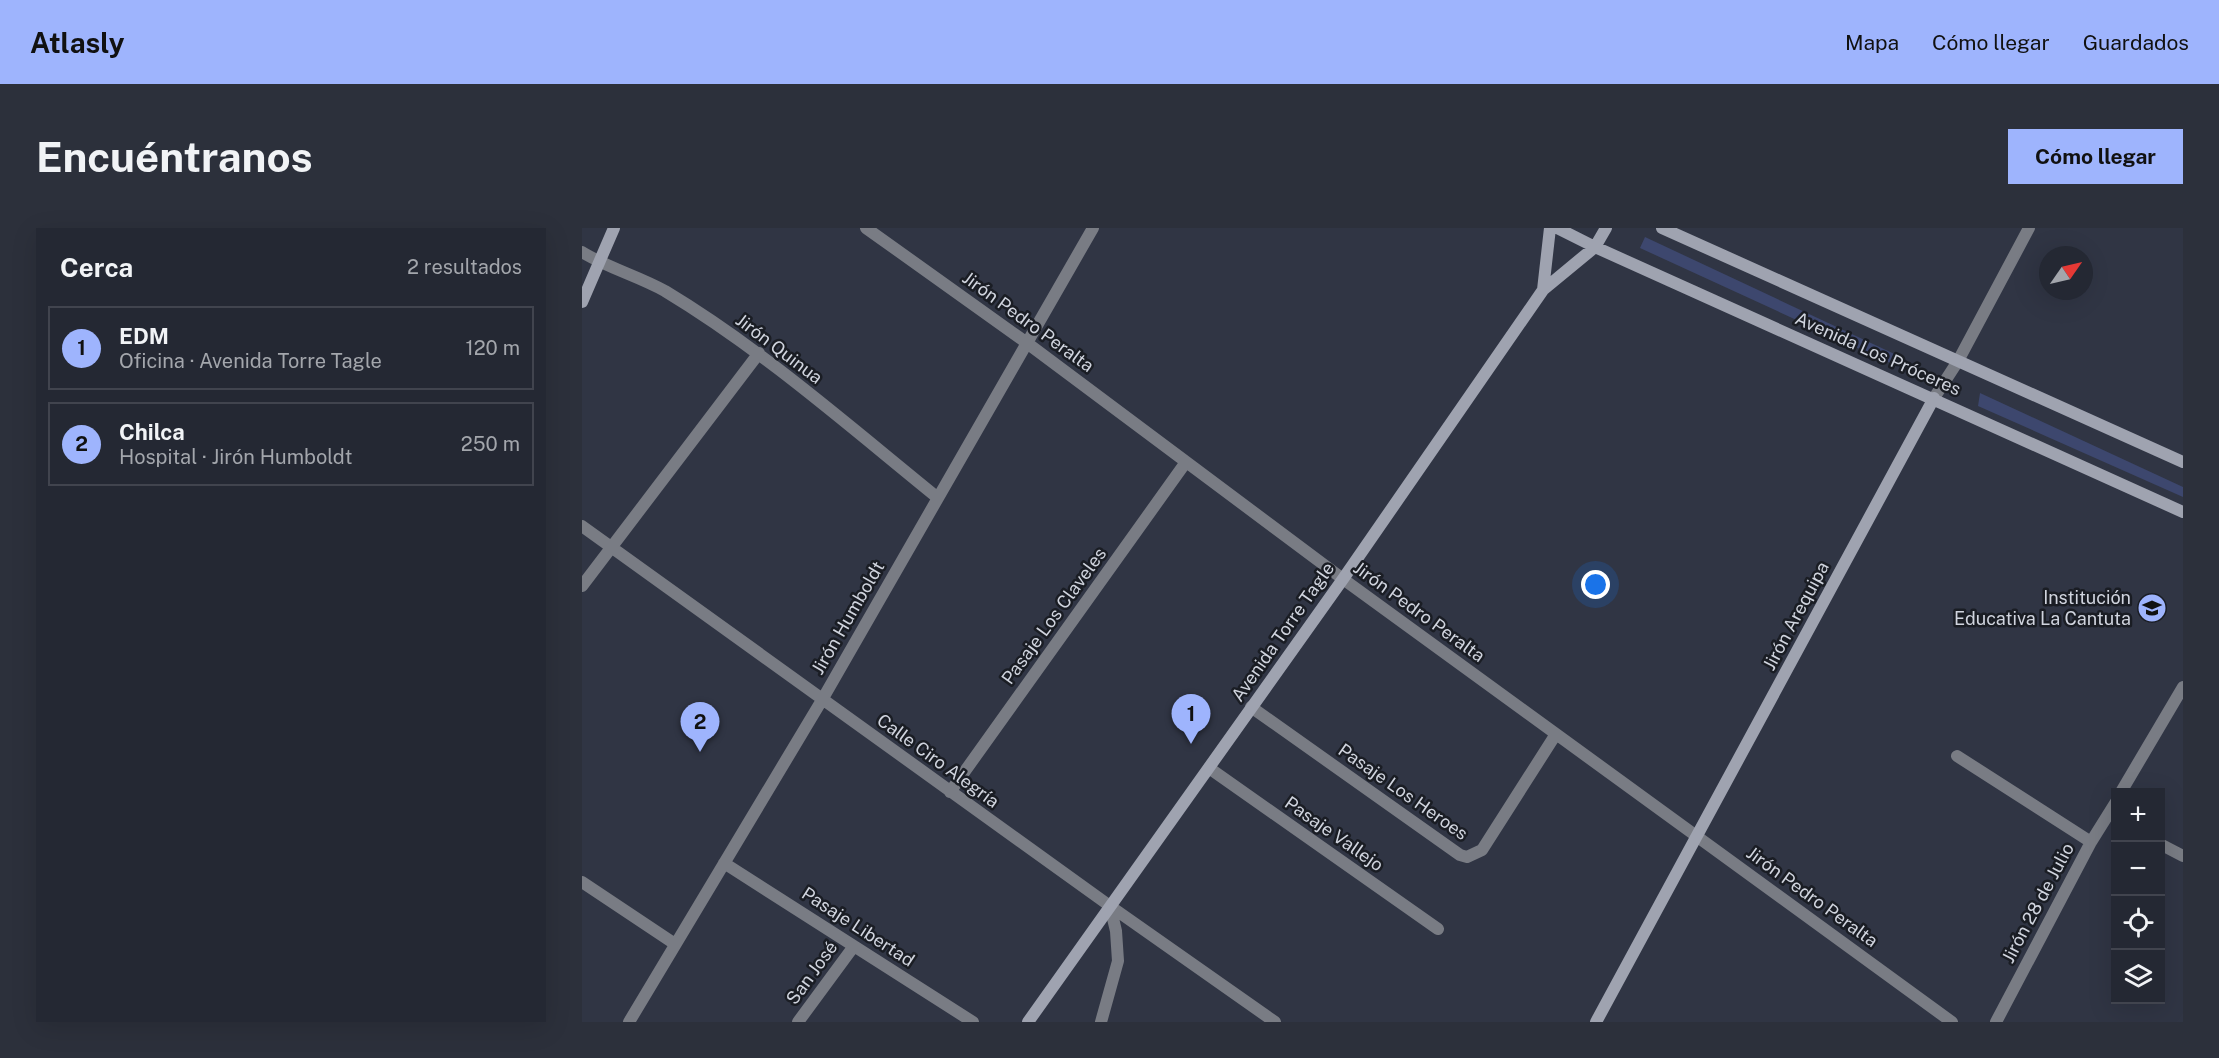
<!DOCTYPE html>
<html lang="es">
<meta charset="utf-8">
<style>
:root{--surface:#242833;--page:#2c303b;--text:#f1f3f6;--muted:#a3a6ac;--line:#41444e;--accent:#9eb4fd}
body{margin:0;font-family:"Public Sans",sans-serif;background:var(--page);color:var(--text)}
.controls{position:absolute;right:18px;bottom:18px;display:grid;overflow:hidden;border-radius:0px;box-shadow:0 6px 24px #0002}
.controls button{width:54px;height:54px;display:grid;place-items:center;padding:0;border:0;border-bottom:2px solid var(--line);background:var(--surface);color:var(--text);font:30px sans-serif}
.compass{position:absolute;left:1457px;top:18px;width:54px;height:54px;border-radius:50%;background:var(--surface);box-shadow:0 6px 24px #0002;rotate:56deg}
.you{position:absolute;left:1014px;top:357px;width:21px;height:21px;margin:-15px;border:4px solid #fff;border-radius:50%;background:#1a73e8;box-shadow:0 0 0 9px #1a73e833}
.badge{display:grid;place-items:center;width:39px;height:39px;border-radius:50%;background:var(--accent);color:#111;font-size:20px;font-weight:700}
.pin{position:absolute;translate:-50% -50px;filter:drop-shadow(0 2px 3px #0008)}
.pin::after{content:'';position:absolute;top:32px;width:21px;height:18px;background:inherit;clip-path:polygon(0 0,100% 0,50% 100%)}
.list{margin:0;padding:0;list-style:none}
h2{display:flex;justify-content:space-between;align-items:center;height:78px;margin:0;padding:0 24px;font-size:26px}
h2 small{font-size:20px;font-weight:400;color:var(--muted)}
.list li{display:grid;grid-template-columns:39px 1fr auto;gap:18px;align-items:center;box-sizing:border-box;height:84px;margin:0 12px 12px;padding:0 12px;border:2px solid var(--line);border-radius:0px}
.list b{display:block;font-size:22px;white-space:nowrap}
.list p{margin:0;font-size:20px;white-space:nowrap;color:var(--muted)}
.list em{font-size:20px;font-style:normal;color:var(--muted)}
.icon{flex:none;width:33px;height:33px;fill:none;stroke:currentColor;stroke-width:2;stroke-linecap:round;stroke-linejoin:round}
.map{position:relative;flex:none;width:1601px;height:794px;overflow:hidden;border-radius:0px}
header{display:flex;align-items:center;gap:36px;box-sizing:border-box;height:84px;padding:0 30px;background:var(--accent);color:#111}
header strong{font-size:28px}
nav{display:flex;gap:33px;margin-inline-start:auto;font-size:21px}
.intro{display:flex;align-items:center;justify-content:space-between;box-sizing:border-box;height:144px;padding:0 36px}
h1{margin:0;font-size:42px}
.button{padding:15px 27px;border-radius:0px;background:var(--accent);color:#111;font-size:21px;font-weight:700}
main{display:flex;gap:36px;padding:0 36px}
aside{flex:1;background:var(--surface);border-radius:0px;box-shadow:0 6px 24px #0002}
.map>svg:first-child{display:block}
.green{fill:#3d476e}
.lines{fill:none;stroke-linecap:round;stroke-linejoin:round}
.lane{stroke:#797c84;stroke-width:12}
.street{stroke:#797c84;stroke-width:12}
.secondary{stroke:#9fa3b0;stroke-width:12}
.labels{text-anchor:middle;stroke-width:5;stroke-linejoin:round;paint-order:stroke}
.street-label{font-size:18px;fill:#d0d4de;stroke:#1a1d24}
.poi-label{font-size:18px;fill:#d0d4de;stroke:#1a1d24;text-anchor:end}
</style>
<header>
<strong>Atlasly</strong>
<nav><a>Mapa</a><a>Cómo llegar</a><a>Guardados</a></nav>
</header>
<div class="intro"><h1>Encuéntranos</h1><a class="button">Cómo llegar</a></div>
<main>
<aside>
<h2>Cerca<small>2 resultados</small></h2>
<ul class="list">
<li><span class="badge">1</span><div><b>EDM</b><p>Oficina · Avenida Torre Tagle</p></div><em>120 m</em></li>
<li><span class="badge">2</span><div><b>Chilca</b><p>Hospital · Jirón Humboldt</p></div><em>250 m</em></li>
</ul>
</aside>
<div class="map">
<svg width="1601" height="794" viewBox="0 0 1601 794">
<rect width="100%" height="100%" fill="#303544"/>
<path class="green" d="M1063,9L1321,130L1317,139L1058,20Z
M1398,165L1601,259V269L1396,178Z"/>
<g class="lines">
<path class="lane" d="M627,540L856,701"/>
<path class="street" d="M284,0L445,115L761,351L1370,794
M0,24C26,40 56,48 83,63C181,122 267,198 356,270
M1352,170L1376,133L1447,0
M0,298L528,678L693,794
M0,358L177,125
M669,479L878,627L885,629L900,622L974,506
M1375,528L1509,614
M368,564L604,234
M1539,564L1601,459
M1578,616L1601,628
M142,635L391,794
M0,654L93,716
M47,794L240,472L511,0
M216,794L272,718
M519,794L536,733L534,703L528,678
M1414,794L1509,614L1534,574"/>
<path class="secondary" d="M975,0L1013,19L1601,284
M1080,0L1601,234
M961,62L968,0
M0,74L32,0
M446,794L761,351L961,62L1013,19L1024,0
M1014,794L1352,170"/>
</g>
<defs>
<g id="school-disc" transform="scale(1.5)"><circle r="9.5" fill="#9eb4fd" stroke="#1a1d24"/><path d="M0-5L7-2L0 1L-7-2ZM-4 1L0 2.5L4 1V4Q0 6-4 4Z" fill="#111"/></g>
</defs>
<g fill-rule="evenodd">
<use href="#school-disc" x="1570" y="380"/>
</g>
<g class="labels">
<g class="street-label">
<text transform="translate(446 94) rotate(36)" y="6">Jirón Pedro Peralta</text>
<text transform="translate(197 121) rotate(37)" y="6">Jirón Quinua</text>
<text transform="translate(1296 126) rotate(24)" y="6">Avenida Los Próceres</text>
<text transform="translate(837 384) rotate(36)" y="6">Jirón Pedro Peralta</text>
<text transform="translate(472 388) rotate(-54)" y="6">Pasaje Los Claveles</text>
<text transform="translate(1214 388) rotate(-62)" y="6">Jirón Arequipa</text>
<text transform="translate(266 390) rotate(-60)" y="6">Jirón Humboldt</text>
<text transform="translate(701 404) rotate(-55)" y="6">Avenida Torre Tagle</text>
<text transform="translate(356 533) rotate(36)" y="6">Calle Ciro Alegría</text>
<text transform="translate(821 564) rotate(35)" y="6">Pasaje Los Heroes</text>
<text transform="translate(752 606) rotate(35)" y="6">Pasaje Vallejo</text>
<text transform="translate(1230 669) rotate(36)" y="6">Jirón Pedro Peralta</text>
<text transform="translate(1456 675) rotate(-62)" y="6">Jirón 28 de Julio</text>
<text transform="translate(276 699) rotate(33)" y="6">Pasaje Libertad</text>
<text transform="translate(230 745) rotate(-54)" y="6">San José</text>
</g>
<g class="poi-label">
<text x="1549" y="376">Institución<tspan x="1549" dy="21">Educativa La Cantuta</tspan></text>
</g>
</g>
</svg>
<div class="controls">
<button>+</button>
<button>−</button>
<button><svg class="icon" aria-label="locate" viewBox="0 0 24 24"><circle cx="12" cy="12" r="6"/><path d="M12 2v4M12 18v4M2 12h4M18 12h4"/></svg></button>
<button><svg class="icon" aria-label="layers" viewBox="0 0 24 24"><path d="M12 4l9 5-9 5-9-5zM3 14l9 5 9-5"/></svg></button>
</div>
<svg class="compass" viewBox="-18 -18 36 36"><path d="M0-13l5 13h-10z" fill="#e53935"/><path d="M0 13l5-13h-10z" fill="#a3a6ac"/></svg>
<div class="you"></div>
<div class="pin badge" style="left:609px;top:516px">1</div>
<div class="pin badge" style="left:118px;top:524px">2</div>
</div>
</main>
